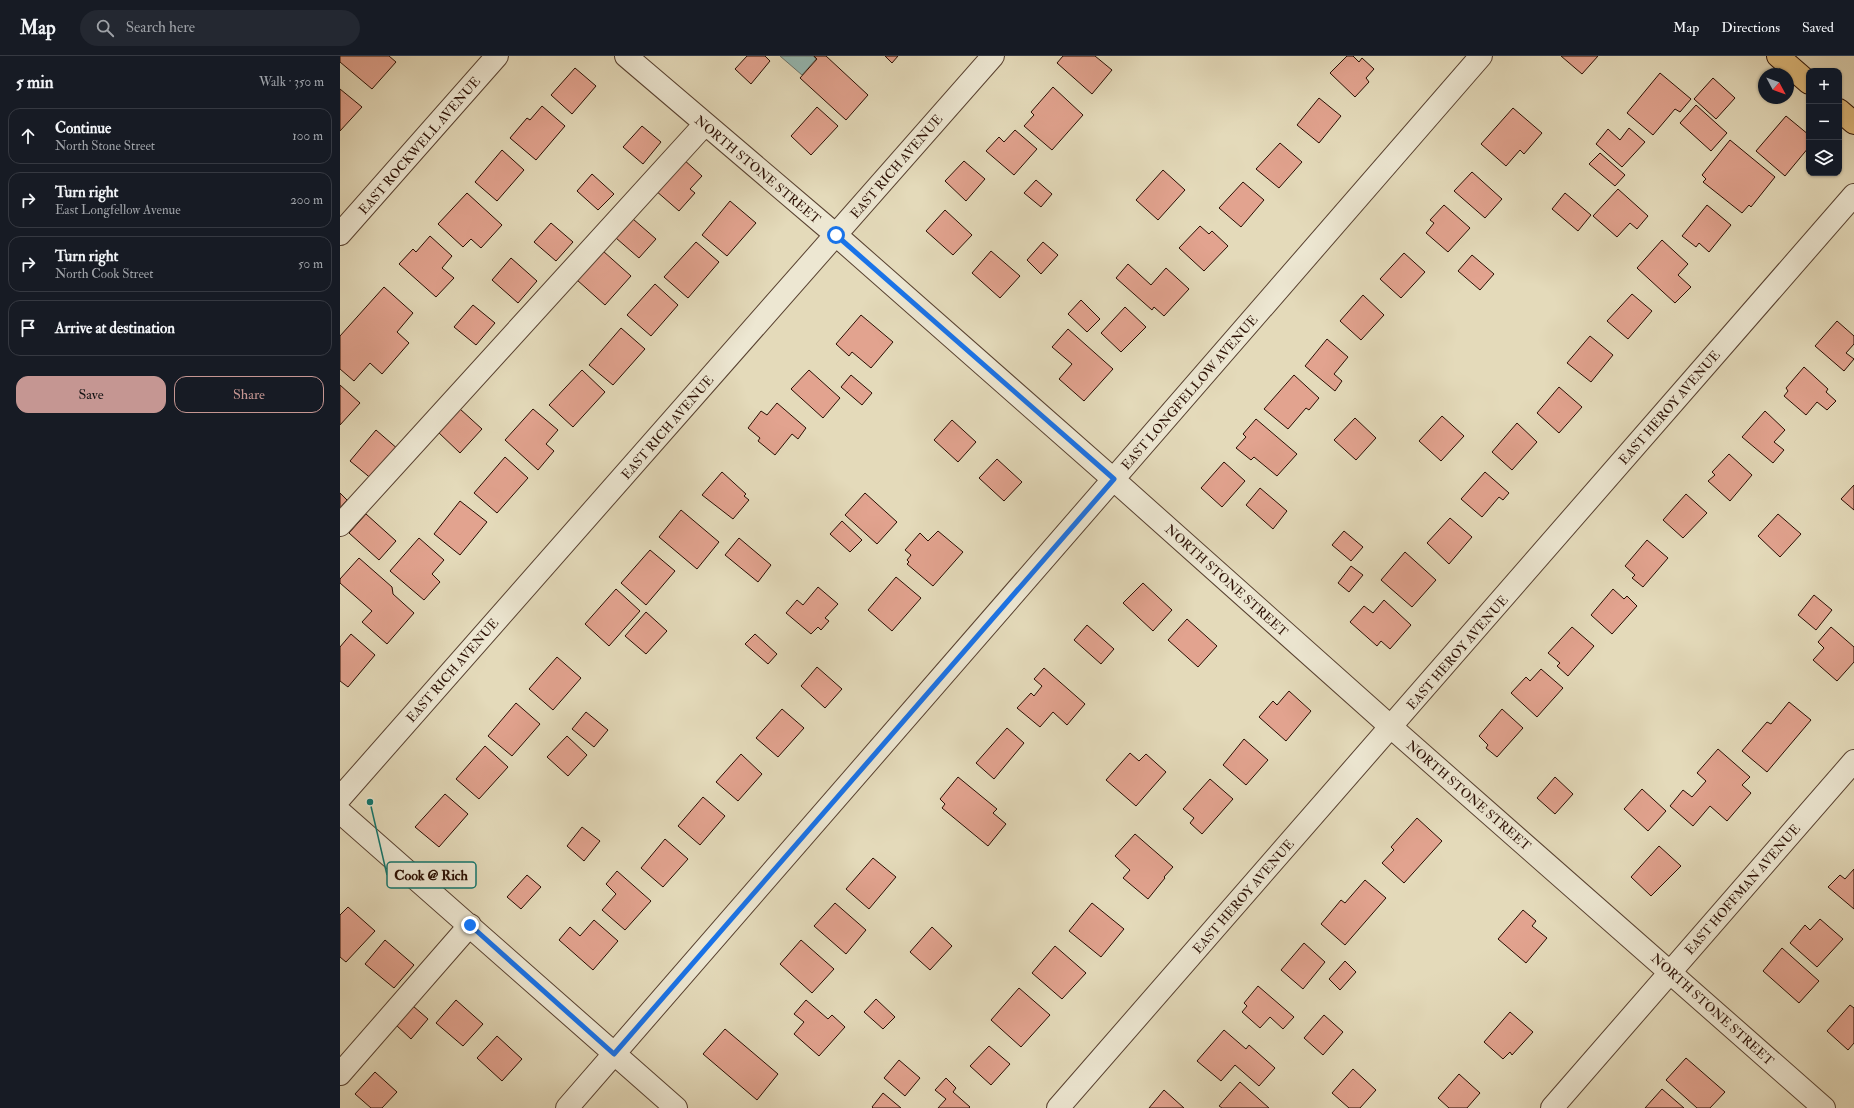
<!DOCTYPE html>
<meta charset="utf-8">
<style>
:root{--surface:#171b24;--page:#242831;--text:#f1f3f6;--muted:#9ea1a6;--line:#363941;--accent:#c59692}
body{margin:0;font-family:"IM FELL Double Pica",serif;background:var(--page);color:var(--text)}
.controls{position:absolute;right:12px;top:12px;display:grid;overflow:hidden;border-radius:8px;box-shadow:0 1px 3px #0004}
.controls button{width:36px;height:36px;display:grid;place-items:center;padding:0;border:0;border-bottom:1px solid var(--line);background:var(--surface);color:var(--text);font:20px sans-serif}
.compass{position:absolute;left:1418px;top:12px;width:36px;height:36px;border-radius:50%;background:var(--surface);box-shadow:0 1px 3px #0004;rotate:131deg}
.stop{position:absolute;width:12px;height:12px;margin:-9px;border:3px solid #1a73e8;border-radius:50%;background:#fff}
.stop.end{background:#1a73e8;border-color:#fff;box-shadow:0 1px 4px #0008}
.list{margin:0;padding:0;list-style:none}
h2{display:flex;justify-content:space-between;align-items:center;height:52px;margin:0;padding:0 16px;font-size:17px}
h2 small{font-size:13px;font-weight:400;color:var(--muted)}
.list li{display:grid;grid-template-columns:26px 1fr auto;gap:12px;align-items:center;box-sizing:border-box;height:56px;margin:0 8px 8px;padding:0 8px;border:1px solid var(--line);border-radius:12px}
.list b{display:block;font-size:15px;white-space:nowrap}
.list p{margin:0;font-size:13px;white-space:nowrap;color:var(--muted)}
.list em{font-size:13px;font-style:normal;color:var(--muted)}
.actions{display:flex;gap:8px;padding:12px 16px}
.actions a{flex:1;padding:9px 0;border:1px solid var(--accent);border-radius:12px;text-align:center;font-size:14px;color:var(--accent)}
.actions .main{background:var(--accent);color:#111}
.icon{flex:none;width:22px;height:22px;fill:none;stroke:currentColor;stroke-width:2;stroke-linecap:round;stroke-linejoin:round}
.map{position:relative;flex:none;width:1514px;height:1052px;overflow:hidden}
header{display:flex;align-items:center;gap:24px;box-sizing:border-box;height:56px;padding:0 20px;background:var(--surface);border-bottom:1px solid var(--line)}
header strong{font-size:19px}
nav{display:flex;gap:22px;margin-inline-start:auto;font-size:14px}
.search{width:280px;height:36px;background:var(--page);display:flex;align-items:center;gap:10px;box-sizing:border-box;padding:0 14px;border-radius:22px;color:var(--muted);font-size:15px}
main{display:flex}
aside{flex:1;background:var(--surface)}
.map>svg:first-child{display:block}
.water{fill:#96bab4;stroke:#6b756d}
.building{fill:#e2a38f;stroke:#2a0e02}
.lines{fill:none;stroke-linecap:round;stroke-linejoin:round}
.minor-casing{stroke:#584130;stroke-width:24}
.major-casing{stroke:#2a0e02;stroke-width:24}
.minor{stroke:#ede7d2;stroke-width:22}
.major{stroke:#e2bd7d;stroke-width:22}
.route{stroke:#1a73e8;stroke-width:5}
.labels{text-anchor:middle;stroke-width:3;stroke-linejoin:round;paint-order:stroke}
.street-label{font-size:13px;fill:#2a0e02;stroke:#ede7d2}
.leader{fill:none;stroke:#0f766e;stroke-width:1.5}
.callout-dot{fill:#0f766e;stroke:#ede7d2;stroke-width:1.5}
.callout{fill:#ede7d2;stroke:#0f766e;stroke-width:1.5}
.callout-label{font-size:14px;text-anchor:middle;font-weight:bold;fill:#2a0e02}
</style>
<header>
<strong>Map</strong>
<div class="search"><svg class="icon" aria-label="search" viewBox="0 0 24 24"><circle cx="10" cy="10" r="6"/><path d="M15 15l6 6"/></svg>Search here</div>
<nav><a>Map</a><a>Directions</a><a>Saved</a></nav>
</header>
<main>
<aside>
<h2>5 min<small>Walk · 350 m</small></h2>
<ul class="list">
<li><svg class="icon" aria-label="ahead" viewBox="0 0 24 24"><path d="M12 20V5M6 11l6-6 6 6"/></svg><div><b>Continue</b><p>North Stone Street</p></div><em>100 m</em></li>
<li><svg class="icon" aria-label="right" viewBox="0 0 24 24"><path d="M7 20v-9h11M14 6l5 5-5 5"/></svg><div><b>Turn right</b><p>East Longfellow Avenue</p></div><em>200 m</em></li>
<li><svg class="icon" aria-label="right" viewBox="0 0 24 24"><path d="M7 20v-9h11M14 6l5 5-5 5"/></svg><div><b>Turn right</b><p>North Cook Street</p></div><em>50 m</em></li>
<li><svg class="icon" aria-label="arrive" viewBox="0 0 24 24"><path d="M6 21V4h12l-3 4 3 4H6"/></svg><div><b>Arrive at destination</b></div></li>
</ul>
<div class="actions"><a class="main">Save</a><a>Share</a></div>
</aside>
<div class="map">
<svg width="1514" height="1052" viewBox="0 0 1514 1052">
<rect width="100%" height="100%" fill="#e4daba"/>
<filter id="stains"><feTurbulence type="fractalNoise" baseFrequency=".005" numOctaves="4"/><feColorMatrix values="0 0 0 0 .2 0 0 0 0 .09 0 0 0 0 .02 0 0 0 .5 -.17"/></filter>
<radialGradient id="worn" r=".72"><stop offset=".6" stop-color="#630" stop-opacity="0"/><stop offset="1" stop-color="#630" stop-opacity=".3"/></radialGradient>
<path class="water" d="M440,0H473L476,3L462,19Z"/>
<path class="building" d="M0,0H49L56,6L32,33L0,6Z
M407,0H425L430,5L411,28L395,13Z
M474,0H486L528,39L506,64L460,22L477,3Z
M545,0H558L552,7Z
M723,0H755L772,14L752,38L717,7Z
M1007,0H1013L1019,6L1022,2L1034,13L1026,22L1029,26L1015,41L990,17Z
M1221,0H1258L1242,18Z
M235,12L256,30L232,58L211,39Z
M1320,17L1351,43L1340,56L1335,53L1313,79L1287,57Z
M1373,22L1395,42L1376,63L1354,43Z
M713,31L743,59L712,94L684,70L694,59L691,56Z
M0,33L22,51L0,75Z
M979,42L1001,60L979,87L957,69Z
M1356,49L1387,77L1371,95L1340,67Z
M202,50L225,70L196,104L170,82L187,62L190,64Z
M477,51L498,70L471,99L451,80Z
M1173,52L1202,77L1184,98L1180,94L1166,110L1141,88Z
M1446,60L1469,79V91L1445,120L1416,95Z
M302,70L321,86L303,108L283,91Z
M1289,72L1305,86L1282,111L1256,88L1268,73L1280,84Z
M675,74L697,93L674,119L646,95L659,81L664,86Z
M1390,84L1435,121L1411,151L1409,149L1402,157L1363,126L1366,123L1362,119Z
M940,87L962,106L939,132L916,113Z
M162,94L184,114L157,145L135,126Z
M1260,97L1285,119L1275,130L1249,108Z
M343,103L362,120L350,133L355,137L339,155L315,134Z
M624,105L645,123L626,145L605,125Z
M823,114L845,134L818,164L796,144Z
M1132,116L1162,143L1145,162L1114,135Z
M252,118L274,138L258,154L237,135Z
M696,124L712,138L701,151L684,137Z
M903,126L924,144L901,171L879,152Z
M1278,133L1308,160L1297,173L1290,167L1277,181L1253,160Z
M127,137L162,169L141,192L131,183L123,191L98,168Z
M1225,137L1251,159L1238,175L1212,153Z
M390,145L416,167L387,200L362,179Z
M1104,149L1130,172L1108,196L1086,177L1094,167L1090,164Z
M1367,149L1391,169L1369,196L1359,187L1356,191L1342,180Z
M605,154L632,179L613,199L586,175Z
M293,163L316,183L299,202L276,182Z
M211,167L233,186L216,205L194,186Z
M860,170L869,178L872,175L888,190L864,215L839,192Z
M90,180L112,200L102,212L114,222L96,241L59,208L73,193L76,196Z
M1322,184L1348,208L1338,219L1351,231L1335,247L1297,212Z
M356,186L379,206L348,242L324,221Z
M703,186L718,199L701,218L687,204Z
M263,195L291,220L265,249L237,224Z
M651,195L680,220L660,242L632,217Z
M1064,197L1085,216L1061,242L1040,223Z
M1132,199L1154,218L1140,234L1118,215Z
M171,202L197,225L178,247L152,224Z
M788,208L811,229L826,212L849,233L824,260L814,251L812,254L776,222Z
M315,228L338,249L311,280L287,259Z
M44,231L73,257L57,276L69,287L42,318L30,307L14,325L0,313V280Z
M1292,238L1312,255L1288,283L1267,265Z
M1023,239L1044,259L1021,284L1000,265Z
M741,244L760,263L747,276L728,258Z
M133,249L155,267L136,289L114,271Z
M785,251L806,271L781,296L761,277Z
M521,259L553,286L531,312L512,296L509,300L496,288Z
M1497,265L1514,280V288L1506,297L1514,303L1504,315L1475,290Z
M281,272L305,293L273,329L249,309Z
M728,273L773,313L744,345L719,323L732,308L712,291Z
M1250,280L1273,299L1251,326L1227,307Z
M987,283L1008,301L994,318L1002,325L995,335L965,310Z
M1464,311L1488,333L1486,336L1496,345L1487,354L1477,346L1466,359L1444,340L1448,335L1446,332Z
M242,314L265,336L233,371L209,349Z
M469,314L500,342L483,362L451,333Z
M511,319L532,337L522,349L501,331Z
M954,319L979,342L969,354L966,352L948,373L924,353Z
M0,329L20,347L0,369Z
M1219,331L1242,351L1219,377L1197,357Z
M437,347L466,372L458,383L452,378L435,399L418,385L420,382L408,372L421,355L427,359Z
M120,353L142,373L120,397L98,376Z
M193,353L218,374L206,388L214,395L198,414L165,384Z
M1425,355L1445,374L1434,386L1444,394L1433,407L1402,381Z
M1102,360L1124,380L1101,405L1079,385Z
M1015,362L1036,382L1016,404L994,384Z
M916,363L957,398L937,420L914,401L911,404L896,392L906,381L903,378Z
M612,364L636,386L618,406L594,384Z
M1177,367L1197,386L1172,414L1152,396Z
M36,374L59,394L33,424L10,405Z
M1389,398L1412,419L1390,445L1368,425L1375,419L1372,416Z
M165,401L188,422L157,457L134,437Z
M657,403L682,426L664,445L639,422Z
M884,406L905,425L882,451L861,432Z
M382,416L406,438L404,440L409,444L393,463L362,439Z
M1145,416L1169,437L1163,444L1159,441L1142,461L1121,443Z
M1514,429V454L1501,443Z
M920,432L947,455L933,473L906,449Z
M0,437L7,444L0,452Z
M525,437L557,466L537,488L505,459Z
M1346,438L1367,457L1343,482L1323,464Z
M120,445L147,466L120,499L94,478Z
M341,454L379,486L357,513L319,481Z
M26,458L56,485L39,504L9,477Z
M1438,458L1461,478L1440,501L1418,480Z
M1110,462L1132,481L1109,508L1087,487Z
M502,465L522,484L510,496L490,478Z
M598,475L623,496L593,530L567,508L569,506L567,504L571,499L565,494L580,477L588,485Z
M1004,475L1023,491L1011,505L992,489Z
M79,482L104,504L92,518L100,526L84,544L50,515Z
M399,482L431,509L418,526L385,499Z
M1307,484L1328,502L1303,531L1292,522L1295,519L1285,510Z
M310,494L335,515L306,549L281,527Z
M1065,496L1096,524L1072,551L1041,524Z
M19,502L52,531L53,538L74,557L47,588L22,566L32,555L0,527V523Z
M1011,510L1023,519L1009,536L998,527Z
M556,521L581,542L552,575L528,554Z
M803,527L832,554L813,575L783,547Z
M478,531L498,548L485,562L489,565L481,574L478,571L471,578L446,557L457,544L463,549Z
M276,533L300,555L269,590L245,568Z
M1273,533L1284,543L1287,540L1297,550L1272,578L1251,559Z
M1474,539L1492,554L1476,574L1458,559Z
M1044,544L1071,569L1050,593L1041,585L1037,590L1010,566L1024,550L1033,557Z
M306,556L327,575L306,598L285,580Z
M847,563L877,590L858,611L828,584Z
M747,569L774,593L761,608L734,584Z
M1232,571L1254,590L1228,620L1217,610L1220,607L1208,597Z
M1491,571L1514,591V606L1497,625L1473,604L1484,592L1478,586Z
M11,578L35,599L8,631L0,625V591Z
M415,578L437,598L428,608L405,588Z
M217,601L241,622L213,654L189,633Z
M477,611L502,633L485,652L461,630Z
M704,612L745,648L727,669L713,656L700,671L677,652L691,637L694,640L702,630L694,623Z
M1201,613L1223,632L1197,661L1171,637L1186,621L1190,625Z
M949,635L971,655L946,685L919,661L933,645L937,649Z
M1449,646L1471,664L1427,716L1402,695L1427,666L1431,668Z
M176,647L200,668L172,700L148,680Z
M442,653L464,672L438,701L416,682Z
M1162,653L1183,672L1157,701L1146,692L1148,689L1139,680Z
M246,656L268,674L254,691L232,673Z
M667,672L684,687L654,723L636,707Z
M227,680L247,699L228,720L207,701Z
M904,683L928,704L906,729L883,709Z
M145,690L168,711L139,743L116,723Z
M1378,693L1410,721L1402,729L1411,737L1387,765L1370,750L1353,770L1330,750L1343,734L1352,741L1366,725L1357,717Z
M790,697L799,705L806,698L826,716L796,750L766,724Z
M401,698L422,718L398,745L376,726Z
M618,721L657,753L653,757L666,768L648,790L602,752L605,748L600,743Z
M1215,721L1233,738L1215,758L1197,742Z
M870,723L893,743L862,778L850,767L854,762L843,753Z
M1302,733L1326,755L1308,775L1284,753Z
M105,738L128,758L99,791L75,771Z
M363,741L385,760L360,789L338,770Z
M1077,762L1102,785L1064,827L1042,807L1054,794L1051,791Z
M242,771L260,785L244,805L227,790Z
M795,778L833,811L824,821L825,822L808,843L783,822L790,814L775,800Z
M325,783L348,803L323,831L301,812Z
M1319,790L1341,810L1311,840L1291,821Z
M533,802L556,821L529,853L506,833Z
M1514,813V853L1488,831L1500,819L1505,823Z
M277,815L311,845L285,874L262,854L276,838L266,828Z
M187,819L201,831L181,853L167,841Z
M1025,824L1046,842L1005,889L981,868L1001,844L1005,847Z
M495,847L526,874L506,898L474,870Z
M752,847L784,873L761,901L729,875Z
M8,851L35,875L6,906L0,901V859Z
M1183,854L1196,865L1192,870L1207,882L1186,907L1158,883Z
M1480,863L1503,883L1477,911L1450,887L1465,869L1470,874Z
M254,864L278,885L253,914L219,884L230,871L240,880Z
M592,871L612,890L590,914L570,896Z
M45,884L74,909L54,932L25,908Z
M461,884L494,913L472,937L440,908Z
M964,887L985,906L963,933L941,914Z
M715,890L746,917L722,943L692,917Z
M1442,892L1479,925L1459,947L1423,915Z
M1005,905L1016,916L1000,934L989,923Z
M918,930L954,961L943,973L930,961L920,972L902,956L907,950L904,947Z
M679,932L710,959L681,991L651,964Z
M536,943L555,961L543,973L524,956Z
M116,944L143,968L123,990L96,967Z
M466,944L488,963L492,959L505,971L479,1000L454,978L464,966L454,958Z
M1510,949L1514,952V987L1508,994L1487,975Z
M73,950L88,963L71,983L56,969Z
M1170,956L1193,976L1172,999L1170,996L1163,1003L1144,986Z
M984,959L1003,976L983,999L964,982Z
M385,973L438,1018L417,1044L363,998Z
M884,974L906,993L909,989L935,1012L919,1030L895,1009L881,1025L857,1005Z
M157,980L182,1003L162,1025L137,1002Z
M649,990L670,1008L651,1029L630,1010Z
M1346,1002L1385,1036L1370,1052H1357L1326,1024Z
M559,1004L580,1022L565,1040L544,1022Z
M1013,1013L1036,1034L1020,1052H1009L992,1037Z
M35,1016L57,1036L42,1052H31L15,1038Z
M1119,1018L1140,1037L1127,1052H1109L1098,1042Z
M606,1022L616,1032L613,1036L630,1051L629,1052H598L606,1043L595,1034Z
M900,1026L929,1052H882L879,1050Z
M1322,1033L1344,1052H1305Z
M824,1034L844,1052H809Z
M543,1037L561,1052H533L532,1051Z"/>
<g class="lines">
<g class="minor-casing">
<path id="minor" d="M286,0L496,179L773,423L1051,671L1484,1052
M0,178L157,0
M0,469L365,68
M0,742L653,0
M0,756L336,1052
M0,1018L130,869
M227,1052L1141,0
M718,1052L1514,139
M1212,1052L1514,705"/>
</g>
<g class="major-casing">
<path id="major" d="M1438,0L1469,27
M1499,54L1514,67"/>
</g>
<use href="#minor" class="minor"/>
<use href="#major" class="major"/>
</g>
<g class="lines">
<path class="route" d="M130,869L274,998L774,423L496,179"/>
</g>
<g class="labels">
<g class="street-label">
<text transform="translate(79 89) rotate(-49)" y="5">EAST ROCKWELL AVENUE</text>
<text transform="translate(556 110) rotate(-49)" y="5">EAST RICH AVENUE</text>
<text transform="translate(418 113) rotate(40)" y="5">NORTH STONE STREET</text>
<text transform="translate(849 336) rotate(-49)" y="5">EAST LONGFELLOW AVENUE</text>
<text transform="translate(1329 351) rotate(-49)" y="5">EAST HEROY AVENUE</text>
<text transform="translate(327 371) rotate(-49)" y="5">EAST RICH AVENUE</text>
<text transform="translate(887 524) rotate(42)" y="5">NORTH STONE STREET</text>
<text transform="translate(1117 596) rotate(-49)" y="5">EAST HEROY AVENUE</text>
<text transform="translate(112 614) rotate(-49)" y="5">EAST RICH AVENUE</text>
<text transform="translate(1129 739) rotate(41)" y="5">NORTH STONE STREET</text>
<text transform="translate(1402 833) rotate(-49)" y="5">EAST HOFFMAN AVENUE</text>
<text transform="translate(903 840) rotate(-49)" y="5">EAST HEROY AVENUE</text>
<text transform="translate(1373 953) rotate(42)" y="5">NORTH STONE STREET</text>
</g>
</g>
<path class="leader" d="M30 746L47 819"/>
<circle class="callout-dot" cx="30" cy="746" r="4"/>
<rect class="callout" x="47" y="806" width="89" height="26" rx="4"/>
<g class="callout-label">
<text x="91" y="824">Cook @ Rich</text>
</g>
<rect width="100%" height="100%" filter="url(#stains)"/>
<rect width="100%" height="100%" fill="url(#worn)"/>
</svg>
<div class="controls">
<button>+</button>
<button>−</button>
<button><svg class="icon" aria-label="layers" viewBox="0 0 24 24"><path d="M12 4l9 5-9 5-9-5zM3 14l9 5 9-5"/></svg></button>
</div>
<svg class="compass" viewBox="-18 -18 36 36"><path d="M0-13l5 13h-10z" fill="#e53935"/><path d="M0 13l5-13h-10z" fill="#9ea1a6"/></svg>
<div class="stop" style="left:496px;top:179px"></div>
<div class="stop end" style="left:130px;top:869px"></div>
</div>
</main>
